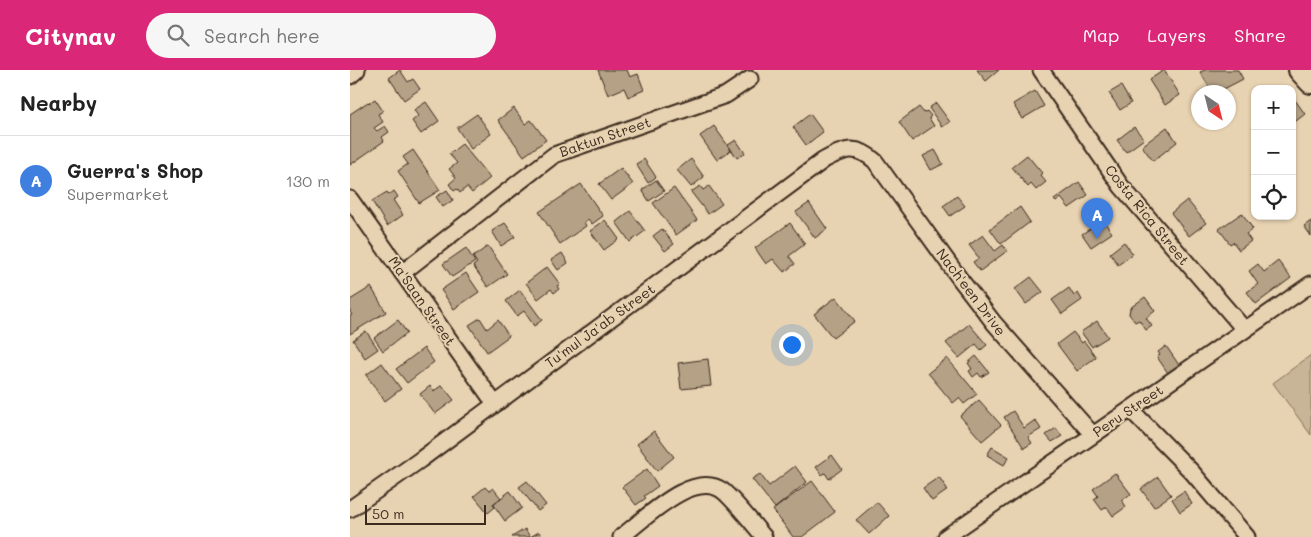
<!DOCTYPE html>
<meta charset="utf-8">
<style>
:root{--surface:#fff;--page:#f6f6f6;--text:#222;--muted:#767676;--line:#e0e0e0;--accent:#db2777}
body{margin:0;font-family:Mali,sans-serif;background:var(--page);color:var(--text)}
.controls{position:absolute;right:15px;top:15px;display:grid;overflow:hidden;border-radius:10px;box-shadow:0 1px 4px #0004}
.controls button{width:45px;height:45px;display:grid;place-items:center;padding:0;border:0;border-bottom:1px solid var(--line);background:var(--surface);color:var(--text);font:25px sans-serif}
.compass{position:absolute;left:841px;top:15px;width:45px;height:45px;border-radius:50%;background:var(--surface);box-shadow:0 1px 4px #0004;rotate:145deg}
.scale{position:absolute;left:15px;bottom:12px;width:121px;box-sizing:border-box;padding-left:5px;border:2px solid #3b2a1e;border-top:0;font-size:14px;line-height:18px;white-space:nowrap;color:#3b2a1e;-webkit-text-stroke:4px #e7d2b1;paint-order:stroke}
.you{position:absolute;left:441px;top:274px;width:18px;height:18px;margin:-12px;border:4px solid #fff;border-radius:50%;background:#1a73e8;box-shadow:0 0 0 8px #1a73e833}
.badge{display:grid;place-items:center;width:32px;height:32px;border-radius:50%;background:var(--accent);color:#fff;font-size:16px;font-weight:700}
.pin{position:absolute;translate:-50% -41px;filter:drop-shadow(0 1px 2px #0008)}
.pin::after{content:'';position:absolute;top:26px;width:18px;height:15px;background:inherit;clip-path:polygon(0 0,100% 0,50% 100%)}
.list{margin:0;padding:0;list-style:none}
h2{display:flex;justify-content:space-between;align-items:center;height:65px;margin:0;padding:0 20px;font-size:21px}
h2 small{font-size:16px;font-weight:400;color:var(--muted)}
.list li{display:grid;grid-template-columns:32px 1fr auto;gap:15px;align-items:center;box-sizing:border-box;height:90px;padding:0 20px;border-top:1px solid var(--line)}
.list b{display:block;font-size:19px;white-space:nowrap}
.list p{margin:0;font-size:16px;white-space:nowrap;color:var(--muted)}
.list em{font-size:16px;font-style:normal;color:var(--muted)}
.icon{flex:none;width:28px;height:28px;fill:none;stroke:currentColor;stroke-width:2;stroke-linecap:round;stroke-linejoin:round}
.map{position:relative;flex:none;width:961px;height:467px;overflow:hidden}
header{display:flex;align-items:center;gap:30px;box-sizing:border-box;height:70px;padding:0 25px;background:var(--accent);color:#fff}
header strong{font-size:24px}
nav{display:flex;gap:28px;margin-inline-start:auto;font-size:18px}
.search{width:350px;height:45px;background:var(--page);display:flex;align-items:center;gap:12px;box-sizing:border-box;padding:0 18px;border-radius:28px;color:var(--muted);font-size:19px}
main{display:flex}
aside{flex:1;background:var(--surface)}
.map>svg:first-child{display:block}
.green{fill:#c8b497;stroke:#826f5a}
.building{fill:#b4a186;stroke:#3b2a1e}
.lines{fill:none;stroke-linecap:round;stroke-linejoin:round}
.street-casing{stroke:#3b2a1e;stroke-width:19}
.secondary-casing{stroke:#3b2a1e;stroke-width:26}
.street{stroke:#e7d2b1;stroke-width:15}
.secondary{stroke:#e7d2b1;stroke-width:22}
.labels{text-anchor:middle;stroke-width:4;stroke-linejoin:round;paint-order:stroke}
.street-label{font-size:14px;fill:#3b2a1e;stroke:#e7d2b1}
</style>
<header>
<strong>Citynav</strong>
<div class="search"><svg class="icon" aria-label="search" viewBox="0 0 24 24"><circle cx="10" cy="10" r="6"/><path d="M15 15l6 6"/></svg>Search here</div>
<nav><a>Map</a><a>Layers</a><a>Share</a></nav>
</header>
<main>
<aside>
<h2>Nearby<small></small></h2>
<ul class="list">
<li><span class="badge" style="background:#3f7fe0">A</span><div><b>Guerra's Shop</b><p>Supermarket</p></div><em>130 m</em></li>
</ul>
</aside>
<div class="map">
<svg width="961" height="467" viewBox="0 0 961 467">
<rect width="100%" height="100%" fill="#e7d2b1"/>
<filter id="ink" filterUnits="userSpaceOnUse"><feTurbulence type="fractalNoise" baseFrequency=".02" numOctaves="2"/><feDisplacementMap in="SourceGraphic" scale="10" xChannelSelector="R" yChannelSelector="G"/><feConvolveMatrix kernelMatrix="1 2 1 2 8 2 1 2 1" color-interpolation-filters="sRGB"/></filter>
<g filter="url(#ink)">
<path class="green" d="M961,285V365L923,313Z"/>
<path class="building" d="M50,0L58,12L63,9L70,19L54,30L39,8Z
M248,0H277L280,7L288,4L294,20L278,27L274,18L258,25Z
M627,0H649L636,11Z
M814,0L830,25L815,35L799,10Z
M855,0H888L893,9L868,22H862L850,2Z
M771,16L781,33L770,40L759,23Z
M685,21L694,36L672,49L663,34Z
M25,29L33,41L28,44L33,52L24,58L27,61L35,56L39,62L32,67L34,71L0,95V44L18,32L19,33Z
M945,30L955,44L942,54V32Z
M76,32L89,51L71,64L62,51L68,46L64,40Z
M586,33L600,52L592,57L579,38Z
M569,37L574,43L577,41L581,46L579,48L584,56L562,71L549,52Z
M164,38L175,54L181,50L196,70L174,86L148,50Z
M127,44L141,64L121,79L107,58Z
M460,44L473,62L456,75L443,57Z
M364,56L381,80L367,90L350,66Z
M784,57L794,69L776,82L767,70Z
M817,57L827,72L803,91L792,76Z
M386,70L395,83L387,88L378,75Z
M112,74L140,108L122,123L117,117L110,123L107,119L104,121L99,114L106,108L99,99L107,93L99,84Z
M63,80L90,120L69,133L48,101L58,94L53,87Z
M585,80L593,94L581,100L573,86Z
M677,85L692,103L690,105L696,112L686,120L681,114L678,117L662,97Z
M294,89L306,107L298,113L286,94Z
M341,89L354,107L341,117L327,100Z
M271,98L283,114L261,130L249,114Z
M306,110L314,121L299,131L292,120Z
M729,112L738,125L719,138L711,128L706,132L704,130Z
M231,114L253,146L242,154L238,149L234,152L236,156L210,174L189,142Z
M350,116L353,120L359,116L372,134L358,144L341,122Z
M324,118L347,150L326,165L303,133Z
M97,120L103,130L93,137L86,127Z
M44,121L48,127L43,130L53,145L37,156L22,131L37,122L39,125Z
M607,126L615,136L600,146L593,136Z
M837,130L856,153L839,166L821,143Z
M459,133L477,159L465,168L446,142Z
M670,137L680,152L651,174L640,159Z
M280,141L295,161L280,172L266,152Z
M892,143L903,159L896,164L901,171L889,180L883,172L880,174L869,159Z
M255,150L269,169L254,180L240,161Z
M753,150L762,163L741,177L732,164Z
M961,151V166L954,156Z
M155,153L165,167L151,176L142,161Z
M440,153L455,174L439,186L445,194L434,202L423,189L416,194L405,178Z
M312,159L324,174L315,181L303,166Z
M633,165L645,181L653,175L657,181L630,201L623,192L629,188L619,175Z
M774,172L783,184L768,195L760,183Z
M138,176L157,204L138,217L123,196L127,193L123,187Z
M116,178L125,192L102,207L93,194Z
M212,183L218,193L208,200L201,190Z
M928,191L941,208L906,234L897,222L908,214L899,201L908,194L914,202Z
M197,197L210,214L207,216L209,219L204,223L201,219L188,229L176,213Z
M116,203L129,222L104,239L91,220Z
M681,207L693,222L676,234L665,219Z
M21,217L36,242L0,264V246L2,245L0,242V230Z
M719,218L724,226L728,223L732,230L712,244L702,230Z
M170,220L192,250L184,256L174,241L167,246L156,231Z
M486,227L505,251L483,268L464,244Z
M795,227L805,241L796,248L802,256L796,260L789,250L785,252L779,244L780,238Z
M130,248L137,259L148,250L159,266L137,282L119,255Z
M48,250L57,263L33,281L24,268Z
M747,251L758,267L742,277L731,262Z
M619,254L637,275L631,280L626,274L609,288L596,273Z
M16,261L28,279L15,288L3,270Z
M723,262L732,273L734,271L746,287L727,301L707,274Z
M816,276L829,295L818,303L807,287L810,285L808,282Z
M74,278L84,292L57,313L46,299Z
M626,286L639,302L631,307L628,303L623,307L619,301L622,299L618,293Z
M597,288L627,324L614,334L609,328L603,333L578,303Z
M358,289L361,316L331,319L328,293Z
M32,293L51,319L35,331L16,305Z
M92,315L104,330L85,344L70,324L80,316L84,321Z
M629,330L651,355L632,371L610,346Z
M663,341L674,358L685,350L691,359L678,367L682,373L674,378L654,347Z
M706,358L712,366L702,372L696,365Z
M304,361L324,387L307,401L287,374Z
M642,377L659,387L654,395L637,385Z
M482,385L492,399L479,409L475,403L472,405L466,397Z
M445,396L457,412L425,438L402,409L410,404L419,416Z
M297,399L308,416L294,426L296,428L286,435L272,417Z
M765,403L781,424L772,430L776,437L763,446L757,437L752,440L744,429L748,426L743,419Z
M589,407L598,420L582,431L573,418Z
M808,407L821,425L804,437L791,419Z
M177,411L196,435L188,441L169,417Z
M462,411L485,442L452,467H443L423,440Z
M135,417L139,421L143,418L151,428L143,434L145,437L138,443L124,426Z
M160,421L172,438L155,451L143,434Z
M834,421L842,434L830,442L822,429Z
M527,432L539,446L519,464L506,450Z
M175,459L180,467L189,462L192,467H162Z"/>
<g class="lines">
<g class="street-casing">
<path id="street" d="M691,0L771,116L894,259
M0,6L7,0
M0,129L145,334
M52,203L204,85L376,25L400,9
M781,340L842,402L897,467
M0,439L70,390L474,90C494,79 506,74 525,91L610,209L644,253L743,365
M271,467C295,449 343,399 373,421C385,431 403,454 414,467
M596,467L961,214"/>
</g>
<g class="secondary-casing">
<path id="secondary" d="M950,0L961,12"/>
</g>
<use href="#street" class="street"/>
<use href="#secondary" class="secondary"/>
</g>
</g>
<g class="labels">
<g class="street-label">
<text transform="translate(255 67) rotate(-19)" y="5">Baktun Street</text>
<text transform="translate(797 145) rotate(51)" y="5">Costa Rica Street</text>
<text transform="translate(621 222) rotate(53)" y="5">Nach'een Drive</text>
<text transform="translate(72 231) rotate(55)" y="5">Ma'Saan Street</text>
<text transform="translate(250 256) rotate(-36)" y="5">Tu'mul Ja'ab Street</text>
<text transform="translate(778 341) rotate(-34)" y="5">Peru Street</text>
</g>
</g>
</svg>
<div class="controls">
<button>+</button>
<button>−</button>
<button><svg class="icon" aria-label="locate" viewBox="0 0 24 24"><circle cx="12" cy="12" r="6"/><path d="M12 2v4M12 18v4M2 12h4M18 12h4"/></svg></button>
</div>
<svg class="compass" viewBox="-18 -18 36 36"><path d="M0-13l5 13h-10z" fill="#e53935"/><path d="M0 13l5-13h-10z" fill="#767676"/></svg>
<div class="scale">50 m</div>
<div class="you"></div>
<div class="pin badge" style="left:747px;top:169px;background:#3f7fe0">A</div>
</div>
</main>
